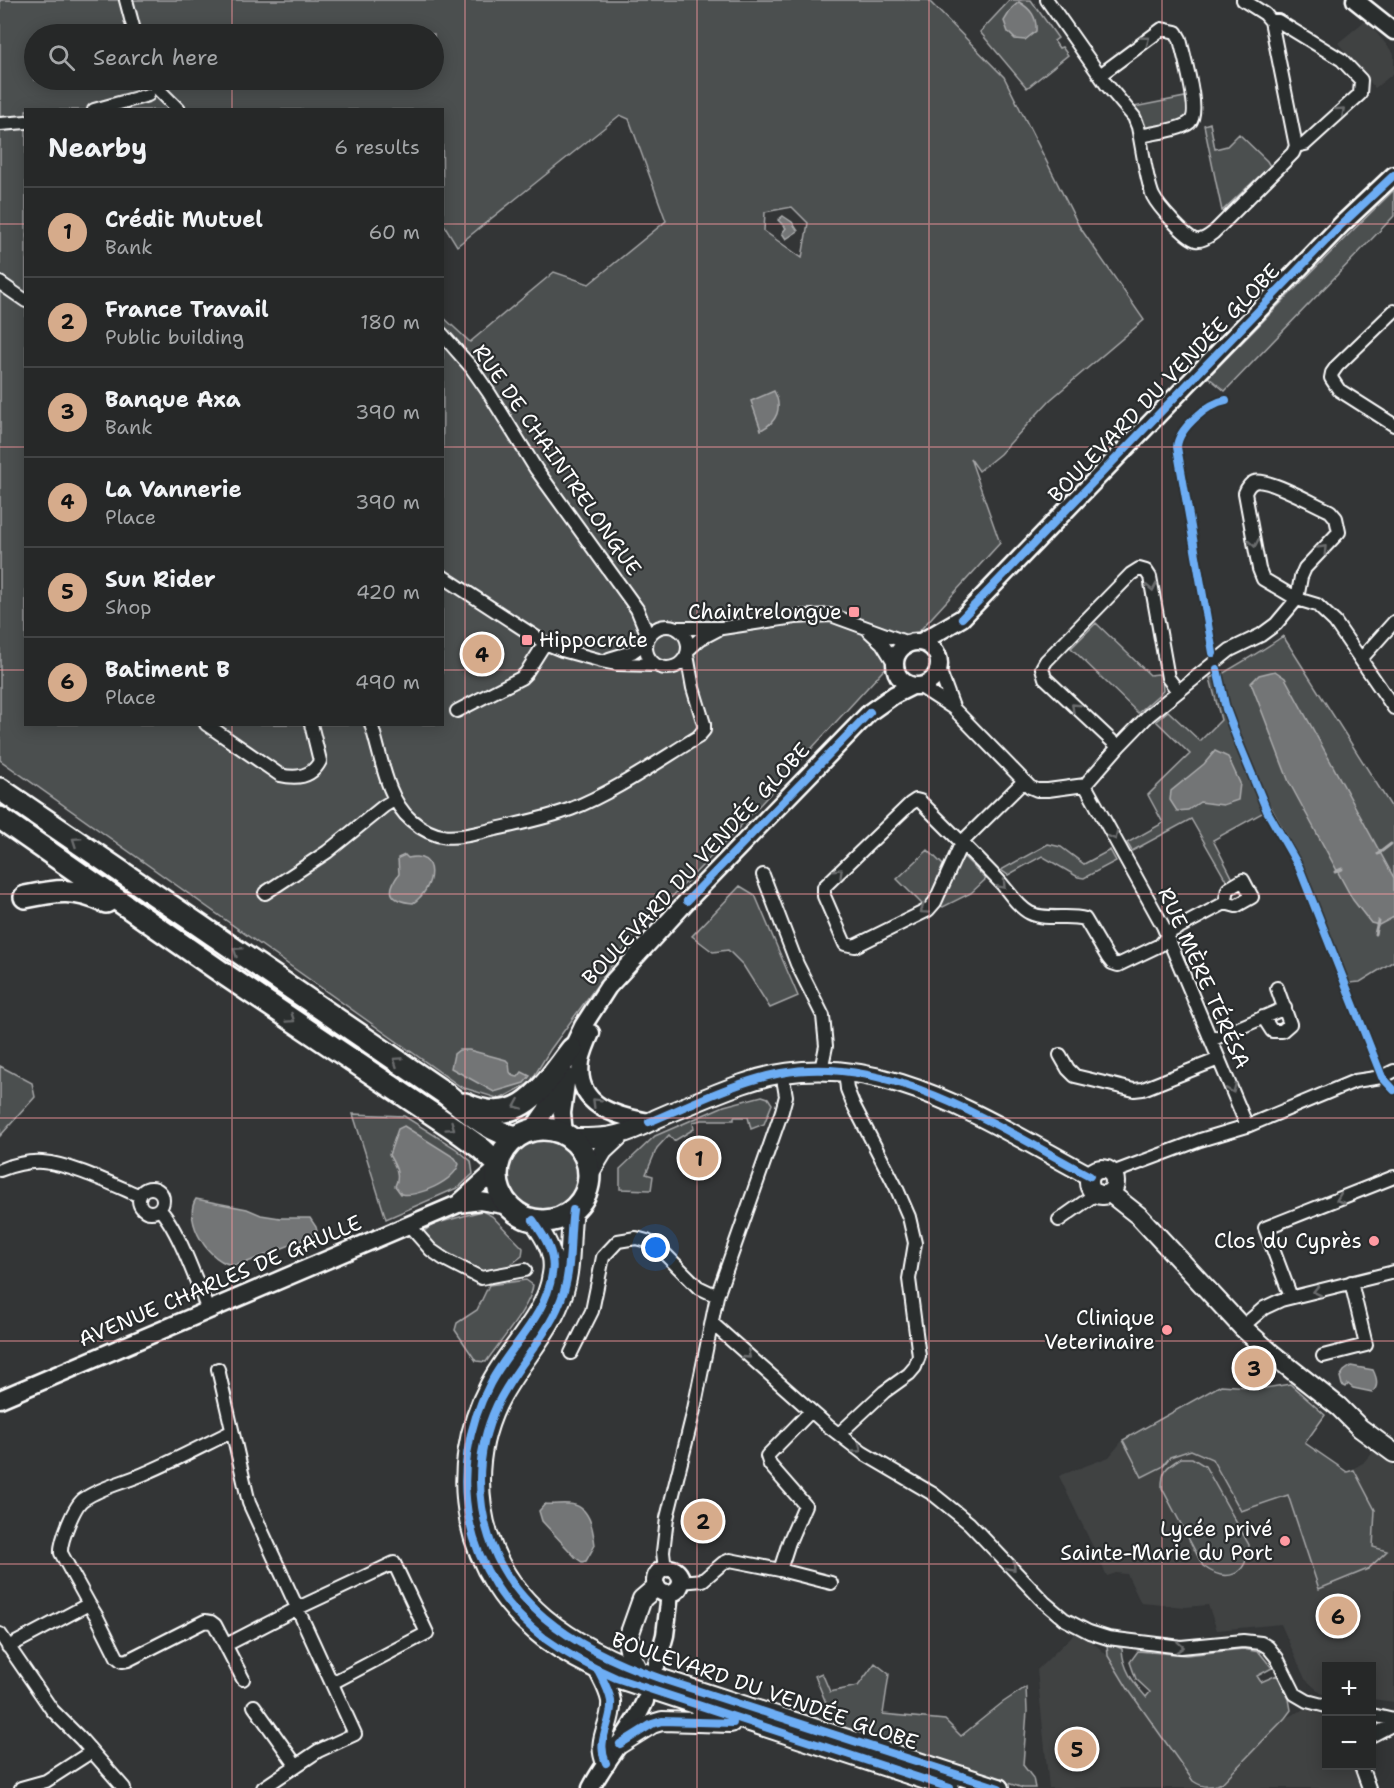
<!DOCTYPE html>
<meta charset="utf-8">
<style>
:root{--surface:#262828;--page:#2e3030;--text:#f1f3f6;--muted:#a4a6a8;--line:#424445;--accent:#d6ab8b}
body{margin:0;font-family:"Shantell Sans",sans-serif;background:var(--page);color:var(--text)}
.controls{position:absolute;right:18px;bottom:18px;display:grid;overflow:hidden;border-radius:0px;box-shadow:0 3px 15px #0003}
.controls button{width:54px;height:54px;display:grid;place-items:center;padding:0;border:0;border-bottom:2px solid var(--line);background:var(--surface);color:var(--text);font:30px sans-serif}
.you{position:absolute;left:656px;top:1248px;width:21px;height:21px;margin:-15px;border:4px solid #fff;border-radius:50%;background:#1a73e8;box-shadow:0 0 0 9px #1a73e833}
.badge{display:grid;place-items:center;width:39px;height:39px;border-radius:50%;background:var(--accent);color:#111;font-size:20px;font-weight:700}
.pin{position:absolute;translate:-50% -50%;border:3px solid #fff;box-shadow:0 2px 6px #0006}
.list{margin:0;padding:0;list-style:none}
h2{display:flex;justify-content:space-between;align-items:center;height:78px;margin:0;padding:0 24px;font-size:26px}
h2 small{font-size:20px;font-weight:400;color:var(--muted)}
.list li{display:grid;grid-template-columns:39px 1fr auto;gap:18px;align-items:center;box-sizing:border-box;height:90px;padding:0 24px;border-top:2px solid var(--line)}
.list b{display:block;font-size:22px;white-space:nowrap}
.list p{margin:0;font-size:20px;white-space:nowrap;color:var(--muted)}
.list em{font-size:20px;font-style:normal;color:var(--muted)}
.icon{flex:none;width:33px;height:33px;fill:none;stroke:currentColor;stroke-width:2;stroke-linecap:round;stroke-linejoin:round}
.map{position:relative;flex:none;width:1394px;height:1788px;overflow:hidden}
.search{position:absolute;background:var(--surface);box-shadow:0 3px 15px #0003;left:24px;top:24px;width:420px;height:66px;display:flex;align-items:center;gap:15px;box-sizing:border-box;padding:0 21px;border-radius:33px;color:var(--muted);font-size:22px}
.panel{position:absolute;background:var(--surface);box-shadow:0 3px 15px #0003;left:24px;top:108px;width:420px;height:618px;border-radius:0px}
.map>svg:first-child{display:block}
.built{fill:#404243}
.green{fill:#4c4f50;stroke:#a6a7a8;stroke-width:1.5;fill-rule:evenodd}
.water{fill:#737576;stroke:#abacad;stroke-width:1.5}
.lines{fill:none;stroke-linecap:round;stroke-linejoin:round}
.stream{stroke:#abacad;stroke-width:3}
.street-casing{stroke:#fff;stroke-width:16}
.secondary-casing{stroke:#fff;stroke-width:21}
.primary-casing{stroke:#fff;stroke-width:22}
.highway-casing{stroke:#fff;stroke-width:26}
.street{stroke:#2a2d2e;stroke-width:12}
.secondary{stroke:#2a2d2e;stroke-width:16}
.primary{stroke:#2a2d2e;stroke-width:18}
.highway{stroke:#2a2d2e;stroke-width:21}
.cycleway-casing{stroke:#2a2d2e;stroke-width:11}
.cycleway{stroke:#6dadf4;stroke-width:8}
.oneway{stroke:#6a6c6d}
.grid{fill:none;stroke:#ff9aa2;stroke-width:1.5;stroke-opacity:0.55}
.poi-dot{fill:#ff9aa2;stroke:#2a2d2e;stroke-width:2}
.labels{text-anchor:middle;stroke-width:4.5;stroke-linejoin:round;paint-order:stroke}
.street-label{font-size:21px;fill:#fff;stroke:#2a2d2e}
.poi-label{font-size:21px;fill:#fff;stroke:#2a2d2e;text-anchor:end}
</style>
<div class="map">
<svg width="1394" height="1788" viewBox="0 0 1394 1788">
<rect width="100%" height="100%" fill="#333536"/>
<filter id="ink" filterUnits="userSpaceOnUse"><feTurbulence type="fractalNoise" baseFrequency=".0167" numOctaves="2"/><feDisplacementMap in="SourceGraphic" scale="12" xChannelSelector="R" yChannelSelector="G"/><feConvolveMatrix kernelMatrix="1 2 1 2 8 2 1 2 1" color-interpolation-filters="sRGB"/></filter>
<g filter="url(#ink)">
<path class="built" d="M1366,20L1394,54V73L1375,88L1338,43Z
M1290,1384L1325,1415L1305,1443L1347,1472L1363,1463L1375,1449L1394,1462V1702L1372,1699V1666H1326V1694H1322L1305,1679L1281,1624L1217,1630L1208,1605L1185,1607L1141,1603L1127,1574L1116,1573L1107,1576L1059,1476L1109,1457L1123,1440L1221,1385L1265,1388Z
M1074,1634L1088,1638L1108,1656L1128,1689L1193,1781L1202,1788H1049L1037,1670Z
M1305,1709L1326,1716V1766H1352L1362,1788H1216L1285,1718Z"/>
<path class="green" d="M0,0H928L1004,77L1079,226L1144,320L1050,400L1000,454L979,471L970,458L1000,543L735,832L630,940L550,1050L530,1083L500,1099L461,1087L0,760ZM34,34H434V80H34ZM26,110H442L443,223L457,246L620,115L629,119L666,221L589,284L554,272L470,342L443,317L442,724H26ZM792,207L808,223L802,258L764,231L765,212Z
M1010,0H1031L1058,38L1054,41L1059,48L1062,47L1068,55L1027,88L980,32Z
M1185,97L1189,116L1187,121L1147,131L1143,118L1134,107Z
M1210,123L1215,149L1227,146L1239,134L1267,161L1270,166L1222,211L1204,125Z
M1394,190V216L1225,391L1208,377L1345,238Z
M1096,623L1150,675L1158,674L1162,677L1163,691L1138,713L1071,648Z
M1283,636L1394,811V961L1360,982L1349,983L1303,865L1268,802L1229,710L1222,674C1243,661 1264,650 1283,636Z
M1214,676L1229,724L1264,812L1213,840L1233,879L1227,882L1191,819L1132,851L1127,843L1163,823L1148,795L1190,754L1156,721L1168,711L1200,741L1221,720L1210,678Z
M1048,844L1061,847L1084,864L1110,850L1116,861L1084,878L1078,877L1042,856L1008,875L1001,870Z
M928,850L943,865L929,899L923,905L897,879Z
M959,857L965,858L986,879L971,893L943,907L939,905Z
M740,886L755,895L798,996L770,1008L743,965L728,950L713,952L692,936Z
M0,1066L32,1083L35,1097L0,1136Z
M762,1096L768,1098L772,1104L764,1124L751,1129L748,1117H734V1120H702L693,1122L694,1129L674,1141L669,1135L657,1148L646,1174L653,1176L651,1190L620,1189V1169L655,1136L724,1106Z
M353,1114L404,1116L455,1148L471,1161L473,1174L459,1187L386,1219Z
M505 1175a39 39 0 1 1 78 0a39 39 0 1 1-78 0Z
M482,1211L492,1216L523,1248L522,1256C512,1265 497,1273 483,1273C469,1273 436,1247 424,1239L423,1232L434,1224Z
M526,1280L533,1285C532,1305 498,1344 486,1362L476,1361L455,1330L457,1323L477,1310L489,1285Z
M1290,1384L1325,1415L1305,1443L1347,1472L1354,1470L1375,1510L1373,1547L1387,1551L1368,1569L1319,1589L1288,1495L1241,1511L1212,1459L1191,1450L1170,1457L1162,1467L1142,1477L1123,1440L1221,1385L1265,1388Z
M1181,1458H1192L1205,1466L1249,1545C1247,1576 1227,1584 1203,1566L1162,1488C1162,1470 1166,1467 1181,1458Z
M1110,1643L1122,1649C1123,1669 1133,1682 1146,1697L1150,1692L1136,1679L1130,1662L1138,1651L1186,1655L1243,1649L1259,1652L1272,1668L1257,1676L1261,1682L1277,1675L1289,1699L1291,1710L1285,1718L1222,1783C1212,1788 1203,1788 1193,1781L1128,1689L1108,1656L1107,1644Z
M875,1663L889,1674L883,1714L945,1720L961,1736L1002,1703L1026,1687L1027,1711L1023,1765L1033,1778L1035,1788H1023L840,1728L833,1720L815,1676L822,1673L830,1692L858,1686Z"/>
<path class="water" d="M1019,2C1031,9 1037,17 1036,31L1025,40L1015,39L1008,32L1004,21L1012,8Z
M783,216L792,222L798,231L786,239L782,233L786,228L778,220Z
M774,391C783,408 777,422 761,430L751,401Z
M1275,671L1285,678L1394,878V917L1379,925L1371,923L1353,900L1289,782L1251,683L1259,675Z
M1215,751L1228,757L1240,783L1238,800L1223,805L1200,802L1188,810L1177,811L1170,800L1171,791L1204,764Z
M405,855L408,858C439,850 436,888 413,903C389,901 386,891 399,874L398,858Z
M459,1050H469L506,1060L509,1063L510,1072L513,1076L518,1077L522,1072L530,1076L524,1083L494,1092L451,1068L454,1054Z
M404,1126L455,1158L459,1164C454,1181 417,1198 401,1194L395,1186C401,1175 395,1165 389,1155L398,1129Z
M196,1199L247,1209L261,1215L280,1218H310L316,1227L317,1231L313,1236L245,1263C242,1263 239,1265 235,1265C210,1265 182,1220 196,1199Z
M1351,1366L1373,1370C1377,1378 1379,1387 1372,1392L1353,1388L1348,1384L1346,1387L1342,1385L1340,1377L1344,1371Z
M545,1504C554,1505 561,1503 569,1504C590,1505 593,1529 595,1545L586,1561L582,1562L576,1558L542,1521L539,1511Z"/>
<g class="lines">
<path class="stream" d="M1378,854L1391,844
M1335,872L1342,869
M1375,934L1378,921"/>
<g class="street-casing">
<path id="street" d="M126,0L135,34
M1047,0L1106,84L1134,117L1138,127C1142,146 1146,179 1153,196C1158,206 1186,238 1196,240C1202,241 1208,237 1213,233L1293,153L1296,146L1271,21L1265,14L1243,0
M1271,21H1278L1342,60L1361,80L1360,94L1305,144L1296,146
M1100,75L1162,29L1176,32L1180,39C1183,54 1201,112 1190,122C1181,130 1153,133 1140,136
M152,80L157,88L179,110
M94,110L148,95
M0,124L26,122
M0,283L26,301
M1394,311L1337,366L1332,373L1331,378L1339,390L1394,425
M442,334L471,367L489,393L536,469L637,609L648,636
M442,576L545,643L562,650L602,661L617,664L655,665
M1297,599L1301,577L1305,568L1339,532L1336,518L1330,511C1316,505 1267,477 1254,482C1249,484 1247,488 1245,493L1259,569L1263,579L1297,599L1317,605L1335,622L1394,708
M646 647a21 21 0 1 1 42 0a21 21 0 1 1-42 0Z
M676,628H722L795,617L831,615L908,643
M869,631L882,643L895,664
M688,650L700,639L721,628
M609,659L632,652L646,642
M1361,659L1394,622
M939,669L953,707
M919,686L953,708L1030,787L1037,790H1048L1085,785L1119,746L1149,715L1230,650L1261,635L1276,624L1297,599
M457,711L521,678L526,673L545,643
M206,724L280,775C297,779 312,777 320,761L311,724
M371,724C381,754 386,799 411,820C441,846 461,836 496,829C521,823 547,818 571,809C613,793 660,760 698,737L704,730V724L693,688L687,655
M1119,746L1113,742L1045,678L1042,668L1046,661L1131,574L1139,569L1146,571L1150,577L1168,678L1178,691
M1024,781L962,842L935,902L928,910L855,946L845,944L824,896V887L910,804L916,800L920,801L955,836C970,851 986,867 1001,883C1009,892 1018,907 1030,913C1046,921 1068,914 1085,919L1108,958L1112,963L1118,965L1160,945L1172,931L1225,903L1236,906L1252,897L1243,880L1228,889L1225,903
M1085,785L1163,926L1247,1126
M763,875L797,964L823,1016L826,1046L821,1070
M265,893L327,852L384,806L394,800
M1263,1017L1272,1031H1282L1290,1024L1277,988
M1211,1040L1285,1008
M1060,1055L1068,1069L1075,1076L1134,1090L1143,1089L1219,1059
M0,1170C13,1165 27,1161 42,1162C71,1164 112,1184 140,1196
M1112,1173L1200,1140L1247,1126L1355,1081L1382,1077L1394,1071
M139 1200a12 12 0 1 1 24 0a12 12 0 1 1-24 0Z
M159,1209C178,1227 197,1284 208,1310
M1059,1220L1090,1198L1093,1192
M408,1224L431,1250L444,1259L481,1278L525,1270
M1291,1297L1265,1228L1394,1177
M713,1324L828,1426L863,1453L933,1494L969,1523L1044,1602L1064,1619L1089,1632L1108,1638L1181,1647L1243,1641L1261,1643L1268,1647L1277,1658L1295,1694L1307,1701L1326,1706
M1242,1327L1264,1308L1281,1300L1394,1272
M571,1353L592,1311L603,1257L618,1241L636,1238L647,1241L658,1247L698,1287L717,1296
M1323,1356L1366,1345L1351,1282
M218,1369L249,1503L355,1734L318,1751L263,1788
M839,1434L884,1392L909,1374L915,1367L919,1356L909,1279L915,1243L909,1217L896,1187L853,1104L847,1089L845,1070
M665,1569L663,1552L667,1518L693,1414L717,1296L782,1111L786,1096L782,1073
M780,1570L831,1583
M680,1582L703,1580L723,1563L730,1560L780,1570L789,1542L805,1505L770,1465L767,1456L811,1411
M89,1604L97,1617L117,1657L122,1661L128,1660L205,1621L211,1622L215,1625L243,1679
M0,1634L52,1710L81,1739L124,1788
M226,1645L298,1608L394,1563L427,1633L332,1683
M8,1647L89,1604L61,1553C60,1542 74,1505 84,1499C103,1486 127,1482 148,1472C176,1460 204,1445 231,1432
M254,1706L296,1765
M1372,1715L1394,1720
M1373,1735L1394,1724
M1361,1766L1369,1788
M21,1788L46,1781L91,1752"/>
</g>
<g class="secondary-casing">
<path id="secondary" d="M1355,0L1394,31
M895 664a22 22 0 1 1 44 0a22 22 0 1 1-44 0Z
M921,642L962,618L1342,224L1394,175
M591,1033C587,1042 583,1051 581,1061C574,1106 615,1116 649,1122
M532,1130L546,1110L559,1076L583,1026L608,987L687,901L870,712L894,695L912,686
M564,1134L562,1113L567,1076
M460,1202L497,1169
M0,1399L458,1204L480,1201L510,1206
M655 1581a13 13 0 1 1 26 0a13 13 0 1 1-26 0Z
M657,1664L665,1635L670,1594
M591,1788C607,1757 631,1733 645,1701"/>
</g>
<g class="primary-casing">
<path id="primary" d="M571,1138C587,1138 605,1139 620,1134C633,1131 646,1124 658,1118C686,1106 714,1094 742,1084C868,1038 983,1119 1090,1176
M1089 1182a13 13 0 1 1 26 0a13 13 0 1 1-26 0Z
M589,1174L603,1151L620,1135
M1110,1193L1139,1216L1242,1327L1272,1354L1339,1407L1360,1428L1394,1453
M573,1210C569,1237 572,1265 564,1291C551,1334 516,1365 497,1405C482,1437 477,1473 482,1507C496,1603 575,1649 659,1678L999,1788
M533,1220C544,1236 556,1253 552,1274C546,1317 509,1347 490,1384C443,1473 464,1576 544,1638C566,1654 591,1667 616,1678L950,1788
M598,1670C603,1680 609,1690 611,1701C613,1725 595,1738 606,1763
M638,1671L630,1654L627,1641L642,1599L656,1587
M620,1744L652,1724L662,1721L731,1723"/>
</g>
<g class="highway-casing">
<path id="highway" d="M0,789L446,1094C467,1111 489,1132 517,1137
M0,818L224,974L453,1128L482,1149L498,1164
M25,897C59,890 74,888 106,902
M465,1104C520,1130 543,1086 572,1049
M497 1175a46 46 0 1 1 92 0a46 46 0 1 1-92 0Z"/>
</g>
<use href="#street" class="street"/>
<use href="#secondary" class="secondary"/>
<use href="#primary" class="primary"/>
<use href="#highway" class="highway"/>
<g class="cycleway-casing">
<path id="cycleway" d="M962,618L1342,224L1394,175
M1213,653L1177,447C1178,429 1208,403 1226,400
M1217,669L1226,709L1238,741L1267,811L1299,867L1382,1077L1394,1090
M687,901L870,712
M649,1122C692,1104 735,1082 781,1073C890,1053 998,1127 1090,1176
M573,1210C569,1237 572,1265 564,1291C551,1334 516,1365 497,1405C482,1437 477,1473 482,1507C496,1603 575,1649 659,1678L999,1788
M533,1220C544,1236 556,1253 552,1274C546,1317 509,1347 490,1384C443,1473 464,1576 544,1638C566,1654 591,1667 616,1678L950,1788
M598,1670C603,1680 609,1690 611,1701C613,1725 595,1738 606,1763
M620,1744L652,1724L662,1721L733,1723"/>
</g>
<use href="#cycleway" class="cycleway"/>
</g>
<defs><path id="oneway-chevron" d="M-2-3.5L2.5 0L-2 3.5" fill="none" stroke-width="1.6" stroke-linecap="round" stroke-linejoin="round" transform="scale(1.5)"/></defs>
<g class="oneway">
<use href="#oneway-chevron" transform="translate(1146 40) rotate(-37)"/>
<use href="#oneway-chevron" transform="translate(1341 111) rotate(-42)"/>
<use href="#oneway-chevron" transform="translate(1254 543) rotate(80)"/>
<use href="#oneway-chevron" transform="translate(1323 549) rotate(-46)"/>
<use href="#oneway-chevron" transform="translate(1152 587) rotate(79)"/>
<use href="#oneway-chevron" transform="translate(1075 707) rotate(-137)"/>
<use href="#oneway-chevron" transform="translate(1114 836) rotate(61)"/>
<use href="#oneway-chevron" transform="translate(76 841) rotate(-146)"/>
<use href="#oneway-chevron" transform="translate(839 872) rotate(-44)"/>
<use href="#oneway-chevron" transform="translate(1002 885) rotate(48)"/>
<use href="#oneway-chevron" transform="translate(924 910) rotate(146)"/>
<use href="#oneway-chevron" transform="translate(237 951) rotate(-146)"/>
<use href="#oneway-chevron" transform="translate(291 1019) rotate(34)"/>
<use href="#oneway-chevron" transform="translate(397 1061) rotate(-146)"/>
<use href="#oneway-chevron" transform="translate(1232 1089) rotate(67)"/>
<use href="#oneway-chevron" transform="translate(596 1102) rotate(-135)"/>
<use href="#oneway-chevron" transform="translate(518 1105) rotate(157)"/>
<use href="#oneway-chevron" transform="translate(451 1127) rotate(35)"/>
<use href="#oneway-chevron" transform="translate(1340 1199) rotate(159)"/>
<use href="#oneway-chevron" transform="translate(1317 1291) rotate(167)"/>
<use href="#oneway-chevron" transform="translate(747 1355) rotate(41)"/>
<use href="#oneway-chevron" transform="translate(858 1449) rotate(36)"/>
<use href="#oneway-chevron" transform="translate(1012 1567) rotate(47)"/>
<use href="#oneway-chevron" transform="translate(1180 1647) rotate(4)"/>
</g>
</g>
<path class="grid" d="M232,0V34M465,0V1788M697,0V1788M929,0V1788M1162,0V1788M232,80V110M0,224H26M442,224H1394M0,447H26M442,447H1394M0,670H26M442,670H1394M232,724V1788M0,894H1394M0,1118H1394M0,1341H1394M0,1564H1394"/>
<g class="poi-dot">
<rect x="848" y="606" width="12" height="12" rx="3"/>
<rect x="521" y="634" width="12" height="12" rx="3"/>
<circle cx="1374" cy="1241" r="6"/>
<circle cx="1167" cy="1330" r="6"/>
<circle cx="1285" cy="1541" r="6"/>
</g>
<g class="labels">
<g class="street-label">
<text transform="translate(1164 383) rotate(-46)" y="7">BOULEVARD DU VENDÉE GLOBE</text>
<text transform="translate(557 460) rotate(55)" y="7">RUE DE CHAINTRELONGUE</text>
<text transform="translate(696 864) rotate(-47)" y="7">BOULEVARD DU VENDÉE GLOBE</text>
<text transform="translate(1204 978) rotate(66)" y="7">RUE MÈRE TÉRÉSA</text>
<text transform="translate(220 1281) rotate(-23)" y="7">AVENUE CHARLES DE GAULLE</text>
<text transform="translate(765 1691) rotate(19)" y="7">BOULEVARD DU VENDÉE GLOBE</text>
</g>
<g class="poi-label">
<text x="842" y="619">Chaintrelongue</text>
<text x="539" y="647" text-anchor="start">Hippocrate</text>
<text x="1362" y="1248">Clos du Cyprès</text>
<text x="1155" y="1325">Clinique<tspan x="1155" dy="24">Veterinaire</tspan></text>
<text x="1273" y="1536">Lycée privé<tspan x="1273" dy="24">Sainte-Marie du Port</tspan></text>
</g>
</g>
</svg>
<div class="controls">
<button>+</button>
<button>−</button>
</div>
<div class="you"></div>
<div class="pin badge" style="left:699px;top:1158px">1</div>
<div class="pin badge" style="left:703px;top:1521px">2</div>
<div class="pin badge" style="left:1254px;top:1368px">3</div>
<div class="pin badge" style="left:482px;top:654px">4</div>
<div class="pin badge" style="left:1077px;top:1749px">5</div>
<div class="pin badge" style="left:1338px;top:1616px">6</div>
<div class="search"><svg class="icon" aria-label="search" viewBox="0 0 24 24"><circle cx="10" cy="10" r="6"/><path d="M15 15l6 6"/></svg>Search here</div>
<section class="panel">
<h2>Nearby<small>6 results</small></h2>
<ul class="list">
<li><span class="badge">1</span><div><b>Crédit Mutuel</b><p>Bank</p></div><em>60 m</em></li>
<li><span class="badge">2</span><div><b>France Travail</b><p>Public building</p></div><em>180 m</em></li>
<li><span class="badge">3</span><div><b>Banque Axa</b><p>Bank</p></div><em>390 m</em></li>
<li><span class="badge">4</span><div><b>La Vannerie</b><p>Place</p></div><em>390 m</em></li>
<li><span class="badge">5</span><div><b>Sun Rider</b><p>Shop</p></div><em>420 m</em></li>
<li><span class="badge">6</span><div><b>Batiment B</b><p>Place</p></div><em>490 m</em></li>
</ul>
</section>
</div>
